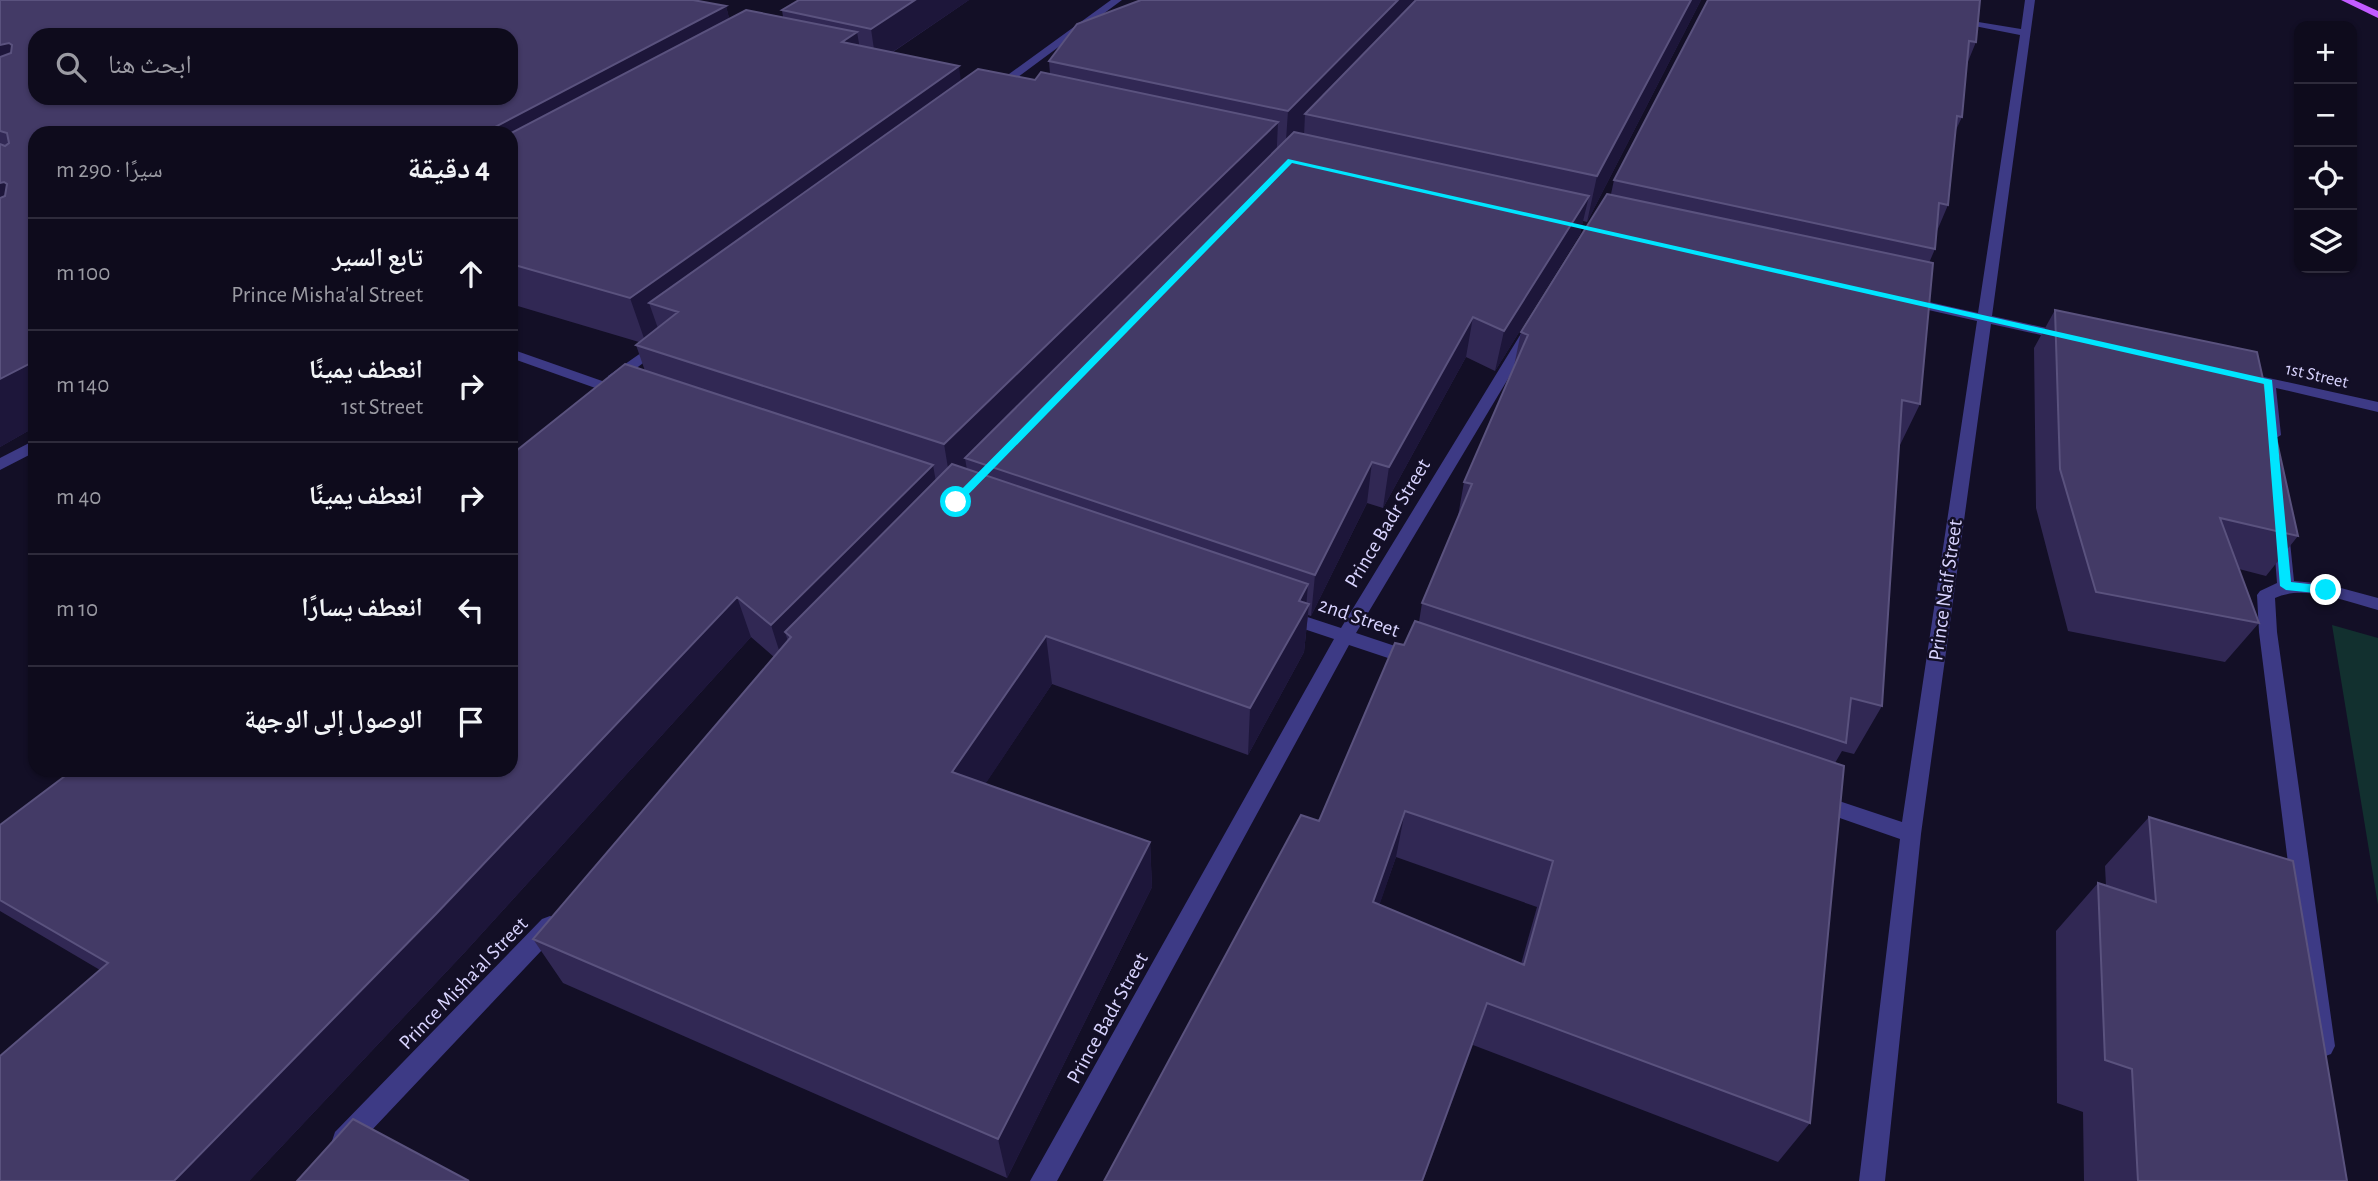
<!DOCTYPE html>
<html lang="ar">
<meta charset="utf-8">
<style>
:root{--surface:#0e0b1c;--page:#1c1929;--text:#f1f3f6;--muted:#9b9ba3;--line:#2e2b3b}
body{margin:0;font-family:"Alegreya Sans","Noto Naskh Arabic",sans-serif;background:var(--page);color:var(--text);direction:rtl}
.controls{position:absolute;right:21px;top:21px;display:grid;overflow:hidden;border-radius:14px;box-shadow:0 2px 5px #0004}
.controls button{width:63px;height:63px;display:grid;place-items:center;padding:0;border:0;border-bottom:2px solid var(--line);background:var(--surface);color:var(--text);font:35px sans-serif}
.stop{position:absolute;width:21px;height:21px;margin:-16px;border:5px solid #00e5ff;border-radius:50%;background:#fff}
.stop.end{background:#00e5ff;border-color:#fff;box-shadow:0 2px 7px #0008}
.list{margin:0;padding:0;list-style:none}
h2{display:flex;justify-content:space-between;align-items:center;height:91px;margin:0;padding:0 28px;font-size:30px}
h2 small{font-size:23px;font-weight:400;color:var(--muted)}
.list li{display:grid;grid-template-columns:46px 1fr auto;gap:21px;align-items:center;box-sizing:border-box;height:112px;padding:0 28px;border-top:2px solid var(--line)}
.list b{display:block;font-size:26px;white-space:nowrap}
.list p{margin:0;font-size:23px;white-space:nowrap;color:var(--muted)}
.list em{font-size:23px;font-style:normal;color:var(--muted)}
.icon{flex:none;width:38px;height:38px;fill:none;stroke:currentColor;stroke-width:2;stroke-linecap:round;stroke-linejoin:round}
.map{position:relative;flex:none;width:2378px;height:1181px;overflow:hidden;direction:ltr}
.search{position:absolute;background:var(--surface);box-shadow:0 2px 5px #0004;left:28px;top:28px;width:490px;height:77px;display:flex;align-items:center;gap:18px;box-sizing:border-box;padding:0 24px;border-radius:21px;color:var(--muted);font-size:26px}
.panel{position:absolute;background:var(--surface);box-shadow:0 2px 5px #0004;left:28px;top:126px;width:490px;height:651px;border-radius:21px;direction:rtl}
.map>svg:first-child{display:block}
.green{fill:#12302f}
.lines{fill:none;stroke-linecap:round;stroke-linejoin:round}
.minor{fill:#3d3a85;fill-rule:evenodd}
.major{fill:#c25bff;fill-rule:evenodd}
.wall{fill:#312854;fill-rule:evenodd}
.shaded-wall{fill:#1d163a}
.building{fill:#433a66;stroke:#5a527e;stroke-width:2;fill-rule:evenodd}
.route{fill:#00e5ff}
.labels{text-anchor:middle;stroke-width:5;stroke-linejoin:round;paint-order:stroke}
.far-street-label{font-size:18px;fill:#d9d4ff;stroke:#130f26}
.street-label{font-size:21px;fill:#d9d4ff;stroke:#130f26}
</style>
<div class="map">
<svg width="2378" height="1181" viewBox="0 0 2378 1181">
<rect width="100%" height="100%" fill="#130f26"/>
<path class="green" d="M2332,625L2378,638V905Z"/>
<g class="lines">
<path class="minor" d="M1111,0H1122L999,91H991V87Z
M2025,0H2035L1992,316L2069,333L2071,336L2064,340L1991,324L1921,834L1885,1181H1859L1900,839L1811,808L1808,802L1811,796L1818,794L1902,822L1977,321L1902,304L1900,301L1907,297L1978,313L2020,35L1949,21L1954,18L2021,29Z
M1529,328L1536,332L1356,633L1419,654L1421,659L1419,664L1412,666L1349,645L1057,1181H1030L1334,639L1280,621L1277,616L1280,611L1286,610L1341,628L1522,332Z
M658,341L663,342V348L618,382H608V376Z
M511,349L625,389L627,392L625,395H615L511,358Z
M2241,372L2378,402V412L2276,388L2281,435L2273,440L2268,438L2261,385L2236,379V373Z
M35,440V452L0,470V458Z
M2281,526L2289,532L2294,581L2326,584L2378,598V610C2347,602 2306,584 2275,598L2277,632L2335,1046L2331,1054L2323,1057L2315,1054L2311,1046L2259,632L2257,595L2260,591L2277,583L2273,532Z
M550,916L558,919L561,926L558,933L353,1150L344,1153L335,1150L332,1141L335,1132L542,919Z"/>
<path class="major" d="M2341,0H2354L2378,11V18Z"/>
</g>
<path class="wall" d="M0,0L726,6L729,18L783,17L782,10L969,0L893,52L961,81L1035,80L1050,74L1049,61L1701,0L1587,222L1583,221L1580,234L1495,371L1466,357L1383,508L1367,503L1311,616L1308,615L1304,652L1248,755L1052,684L985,784L1150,842L1152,887L1007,1178L563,983L533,939L774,657L751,637L465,952L249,1181H0L100,970L0,911V825L645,371L636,345L639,342L511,304V133H35V427L0,447ZM35,35H511V98Z
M1708,0L1976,42L1967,64L1962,117L1955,132L1948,205L1937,231L1935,249L1929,263L1920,404L1899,447L1882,706L1854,754L1842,751L1835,763L1810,1123L1778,1162L1473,1045L1319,821L1404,645L1419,622L1422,603L1457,522L1464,482L1514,366L1521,332L1611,194L1614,180ZM1396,857L1537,907L1521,964L1379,905Z
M2055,310L2298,536L2266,576L2239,569L2259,623L2225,662L2068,631L2036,508L2034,348Z
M2149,817L2347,1181H2084L2083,1112L2057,1103L2056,931L2098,883L2106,886L2105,866Z"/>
<path class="shaded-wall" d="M915,0H969L876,63L871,29Z
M1398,0H1431L1305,114L1304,136L1285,155L1288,111Z
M1691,0H1701L1587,222L1597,176Z
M726,6L736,45L511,133H493V128Z
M857,32L864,72L842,42Z
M9,43L34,83L0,94V45Z
M959,66L964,106L649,303L660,334L646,344L630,298Z
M1278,122L1276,166L965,458L968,476L952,492L944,444Z
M4,182L34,226L0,240V183Z
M1589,196L1580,234L1495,371L1504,331Z
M1473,317L1466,357L1383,508L1389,467Z
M35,361V427L0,447V379Z
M1372,462L1367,503L1311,616L1315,575Z
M933,465L940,505L785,632L793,657L784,666L771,625Z
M1308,584L1306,609L1309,604L1304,652L1248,755L1250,708Z
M737,597L751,637L465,952L249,1181H174Z
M1046,636L1052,684L962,819L952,772Z
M1405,811L1396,857L1365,947L1373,902Z
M1150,842L1152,887L1007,1178L998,1139Z
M1487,1003L1473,1045L1423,1181H1422Z"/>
<path class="building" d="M0,0H693L726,6L493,128V133H35V361L0,379V198L5,196L7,184L4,182L0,183V144L5,146L9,143L7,133L0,131V57L11,53L12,45L9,43L0,45ZM35,35H511V98H35Z
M799,0H915L871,29L782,10Z
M1141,0H1398L1288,111L1049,61L1077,24Z
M1416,0H1691L1597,176L1305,114Z
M1708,0H1980L1976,42L1969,41L1962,117L1957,116L1948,205L1939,203L1935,249L1614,180Z
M746,10L857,32L842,42L959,66L630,298L511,264V133Z
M978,69L1035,80L1041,72L1278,122L944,444L636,345L678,312L649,303Z
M1294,132L1589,196L1504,331L1473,317L1389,467L1372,462L1315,575L965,458Z
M1607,194L1933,263L1920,404L1902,400L1882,706L1851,698L1846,743L1422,603L1472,484L1464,482L1528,335L1521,332Z
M2055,310L2257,352L2298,536L2220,518L2259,623L2096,592L2060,469Z
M625,364L933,465L771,625L737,597L436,914L174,1181H0V1056L108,963L0,900V825L73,770H511V455Z
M952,464L1308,584L1299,601L1309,604L1250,708L1046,636L952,772L1150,842L998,1139L533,939L791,637L785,632Z
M1415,621L1844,766L1810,1123L1487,1003L1422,1181H1104L1301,815L1319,821L1395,643L1404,645ZM1405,811L1553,861L1524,965L1373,902Z
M2149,817L2293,861L2347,1181H2138L2132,1069L2105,1060L2098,883L2156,902Z
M353,1119L469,1181H297Z"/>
<path class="route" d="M1288,159L2272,380L2291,582L2326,586L2331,590L2326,594L2286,590L2280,586L2264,384L1292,163L959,504H952V499Z"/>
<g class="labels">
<g class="far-street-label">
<text transform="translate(2317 375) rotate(13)" y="6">1st Street</text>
</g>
<g class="street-label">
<text transform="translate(1387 523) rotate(-59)" y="7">Prince Badr Street</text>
<text transform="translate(1945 590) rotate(-82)" y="7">Prince Naif Street</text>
<text transform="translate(1359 617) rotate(19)" y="7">2nd Street</text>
<text transform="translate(463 983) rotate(-46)" y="7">Prince Misha'al Street</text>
<text transform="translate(1107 1018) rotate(-61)" y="7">Prince Badr Street</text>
</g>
</g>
</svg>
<div class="controls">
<button>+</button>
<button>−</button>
<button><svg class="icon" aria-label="locate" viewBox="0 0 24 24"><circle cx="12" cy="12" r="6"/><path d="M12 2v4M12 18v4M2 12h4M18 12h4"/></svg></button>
<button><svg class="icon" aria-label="layers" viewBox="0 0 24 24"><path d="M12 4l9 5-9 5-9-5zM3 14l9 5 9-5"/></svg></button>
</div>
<div class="stop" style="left:956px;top:502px"></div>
<div class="stop end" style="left:2326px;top:590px"></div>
<div class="search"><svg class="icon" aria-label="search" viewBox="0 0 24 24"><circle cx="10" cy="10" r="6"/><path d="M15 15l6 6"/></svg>ابحث هنا</div>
<section class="panel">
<h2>4 دقيقة<small>سيرًا · 290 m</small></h2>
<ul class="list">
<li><svg class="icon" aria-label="ahead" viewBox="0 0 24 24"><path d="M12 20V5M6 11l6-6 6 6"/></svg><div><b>تابع السير</b><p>Prince Misha'al Street</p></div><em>100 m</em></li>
<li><svg class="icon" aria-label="right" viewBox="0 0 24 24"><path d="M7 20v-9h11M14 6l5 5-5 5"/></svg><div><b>انعطف يمينًا</b><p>1st Street</p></div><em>140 m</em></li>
<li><svg class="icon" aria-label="right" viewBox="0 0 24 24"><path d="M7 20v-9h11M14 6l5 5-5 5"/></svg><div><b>انعطف يمينًا</b></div><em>40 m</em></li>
<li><svg class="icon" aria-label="left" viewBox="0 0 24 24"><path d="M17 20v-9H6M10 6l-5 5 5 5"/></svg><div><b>انعطف يسارًا</b></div><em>10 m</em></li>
<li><svg class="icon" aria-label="arrive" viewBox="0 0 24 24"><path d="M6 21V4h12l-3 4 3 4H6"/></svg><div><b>الوصول إلى الوجهة</b></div></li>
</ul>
</section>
</div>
